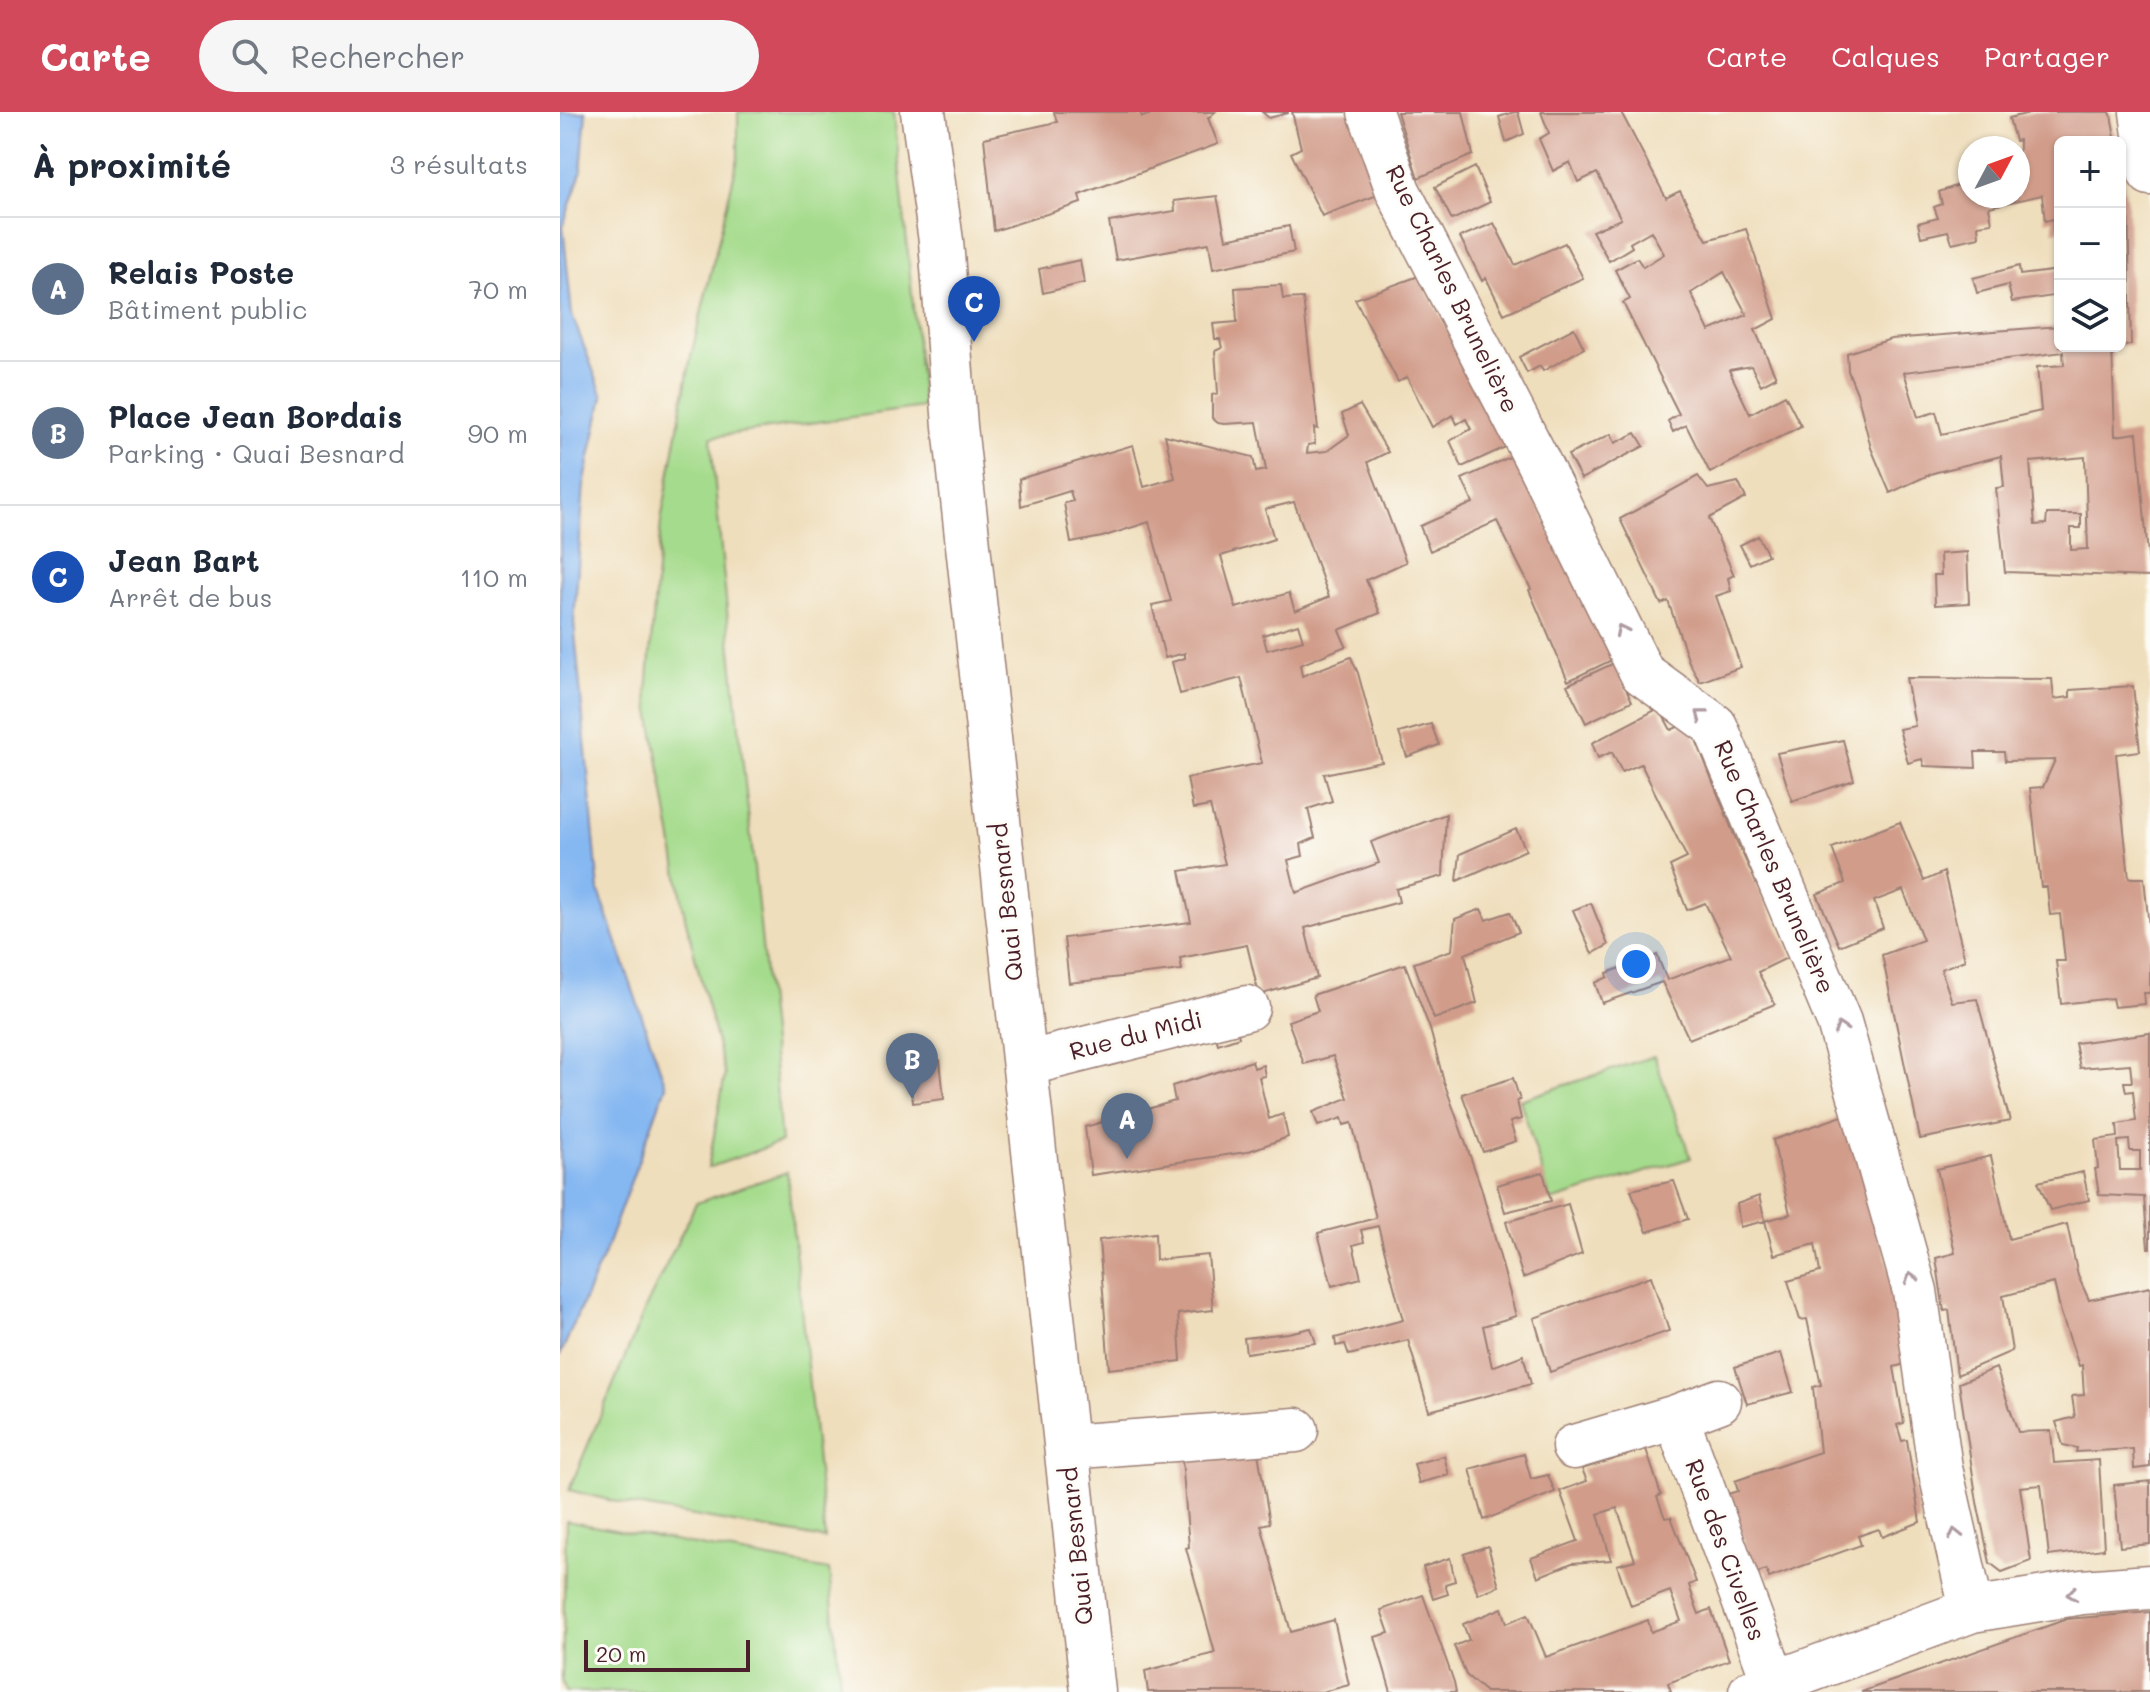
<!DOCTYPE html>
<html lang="fr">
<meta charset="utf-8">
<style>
:root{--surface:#fff;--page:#f6f6f7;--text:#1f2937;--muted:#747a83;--line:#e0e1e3;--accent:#d1495b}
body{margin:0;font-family:Mali,sans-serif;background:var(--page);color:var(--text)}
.controls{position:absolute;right:24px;top:24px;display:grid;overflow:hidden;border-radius:12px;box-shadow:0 2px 6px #0004}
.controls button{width:72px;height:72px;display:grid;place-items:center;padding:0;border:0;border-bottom:2px solid var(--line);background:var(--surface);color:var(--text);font:40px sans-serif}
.compass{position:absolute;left:1398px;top:24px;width:72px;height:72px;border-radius:50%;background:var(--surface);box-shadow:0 2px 6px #0004;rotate:49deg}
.scale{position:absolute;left:24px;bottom:20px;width:166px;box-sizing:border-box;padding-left:8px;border:4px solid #4a1f2b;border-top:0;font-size:22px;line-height:28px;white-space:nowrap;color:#4a1f2b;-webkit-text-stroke:6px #fdfcf7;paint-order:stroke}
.you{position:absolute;left:1076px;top:852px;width:28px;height:28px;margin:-20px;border:6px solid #fff;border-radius:50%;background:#1a73e8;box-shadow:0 0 0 12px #1a73e833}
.badge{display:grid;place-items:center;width:52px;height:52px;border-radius:50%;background:var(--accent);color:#fff;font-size:26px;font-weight:700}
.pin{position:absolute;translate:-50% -66px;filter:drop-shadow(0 2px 4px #0008)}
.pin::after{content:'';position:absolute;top:42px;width:28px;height:24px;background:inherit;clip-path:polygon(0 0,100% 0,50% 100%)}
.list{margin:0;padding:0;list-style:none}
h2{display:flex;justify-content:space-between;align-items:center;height:104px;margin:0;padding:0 32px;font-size:34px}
h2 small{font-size:26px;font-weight:400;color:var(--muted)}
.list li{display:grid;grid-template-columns:52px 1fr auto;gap:24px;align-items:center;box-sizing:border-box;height:144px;padding:0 32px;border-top:2px solid var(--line)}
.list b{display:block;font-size:30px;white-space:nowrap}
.list p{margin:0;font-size:26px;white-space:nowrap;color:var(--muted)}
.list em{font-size:26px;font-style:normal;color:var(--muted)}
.icon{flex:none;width:44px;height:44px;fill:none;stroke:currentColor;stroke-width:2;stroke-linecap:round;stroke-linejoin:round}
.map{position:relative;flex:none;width:1590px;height:1580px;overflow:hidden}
header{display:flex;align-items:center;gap:48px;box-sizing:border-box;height:112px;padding:0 40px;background:var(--accent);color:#fff}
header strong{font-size:38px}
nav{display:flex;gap:44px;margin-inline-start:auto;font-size:28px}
.search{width:560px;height:72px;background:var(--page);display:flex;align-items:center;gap:20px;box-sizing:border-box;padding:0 28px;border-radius:44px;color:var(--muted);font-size:30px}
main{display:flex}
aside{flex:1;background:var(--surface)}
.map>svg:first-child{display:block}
.green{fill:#a5db8c;stroke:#787d5c;stroke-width:2}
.water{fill:#85b7f1;stroke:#686b8e;stroke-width:2}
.building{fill:#d19c8a;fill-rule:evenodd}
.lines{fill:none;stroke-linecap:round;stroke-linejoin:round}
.minor-casing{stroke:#9c7e74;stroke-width:47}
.minor{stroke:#fff;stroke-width:44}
.oneway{stroke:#ae9aa0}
.labels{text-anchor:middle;stroke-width:6;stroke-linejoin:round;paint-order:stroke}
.street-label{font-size:24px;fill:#4a1f2b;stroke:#fdfcf7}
</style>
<header>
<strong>Carte</strong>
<div class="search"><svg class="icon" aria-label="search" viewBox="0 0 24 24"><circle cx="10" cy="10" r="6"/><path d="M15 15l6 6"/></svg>Rechercher</div>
<nav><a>Carte</a><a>Calques</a><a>Partager</a></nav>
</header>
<main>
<aside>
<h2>À proximité<small>3 résultats</small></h2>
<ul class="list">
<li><span class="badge" style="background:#5c6f8a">A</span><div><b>Relais Poste</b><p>Bâtiment public</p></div><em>70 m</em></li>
<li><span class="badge" style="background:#5c6f8a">B</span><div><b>Place Jean Bordais</b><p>Parking · Quai Besnard</p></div><em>90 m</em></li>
<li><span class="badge" style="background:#1a4fb4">C</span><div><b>Jean Bart</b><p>Arrêt de bus</p></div><em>110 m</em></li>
</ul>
</aside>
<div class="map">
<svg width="1590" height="1580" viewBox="0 0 1590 1580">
<rect width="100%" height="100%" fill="#fdfcf7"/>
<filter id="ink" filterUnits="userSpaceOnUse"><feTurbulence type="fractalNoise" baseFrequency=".0125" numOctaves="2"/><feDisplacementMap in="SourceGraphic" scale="16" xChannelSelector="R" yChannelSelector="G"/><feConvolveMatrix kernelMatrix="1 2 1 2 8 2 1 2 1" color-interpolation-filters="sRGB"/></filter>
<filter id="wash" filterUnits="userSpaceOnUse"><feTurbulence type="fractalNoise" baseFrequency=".006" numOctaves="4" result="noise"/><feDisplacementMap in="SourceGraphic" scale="32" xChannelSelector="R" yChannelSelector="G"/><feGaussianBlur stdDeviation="1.8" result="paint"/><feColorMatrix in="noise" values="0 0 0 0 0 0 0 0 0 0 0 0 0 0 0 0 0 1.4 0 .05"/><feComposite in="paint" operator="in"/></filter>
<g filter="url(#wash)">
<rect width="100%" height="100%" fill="#efdebc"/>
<path class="green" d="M178,0H334L363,295L151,325C170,560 201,794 221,1030L148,1056L165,963L125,805L87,581L101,409L131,244L178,46Z
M1094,944L1131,1046L991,1089L960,988Z
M227,1060L265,1427L65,1392L9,1378L86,1195L136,1091Z
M6,1409L269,1458L281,1580H6L2,1568Z"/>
<path class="water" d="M0,0H26L21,60L3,114L12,203L43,284L24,373L14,510L39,779L106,974L46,1137L0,1244Z"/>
<g id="blocks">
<path class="building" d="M494,0H580L582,5L598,0H655L648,6L658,32L519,83L521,91L434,119L424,26L497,10Z
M702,0H728V1L709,6Z
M732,0H788L823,81L762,104L731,41L741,36Z
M837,0H903L913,43L858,66Z
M954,0H958L964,22L946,30L939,5Z
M981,0H1061L1106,86L1120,79L1147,128L1186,117L1216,207L1195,218L1216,265L1201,273L1191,254L1169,258L1190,302L1225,283L1241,314L1150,361L1126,313L1113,320L1108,309L1119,302L1063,191L1070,187L1055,158L1077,146L1083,155L1104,142L1091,119L1070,131L1072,135L1049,149L1032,119L1061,107L1037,61L1018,70L1010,50L993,59L979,27L989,21ZM1164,160L1187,203L1149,219L1131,181Z
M1474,0H1550L1551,3L1556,30H1500V118L1493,119V107L1485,109L1482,83L1429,95L1432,111L1418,113L1419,125L1392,131L1388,119L1361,125L1358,111L1378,106L1374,95L1382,92L1379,80L1410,69V84H1458L1459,28L1455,29L1449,6Z
M915,55L930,90L892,108L875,75Z
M1560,58L1568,94L1571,233L1560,234Z
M657,84L666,127L729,114L734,140L653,157L649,131L556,148L549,110L615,99L614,89Z
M934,111L955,153L1005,131L1023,166L944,202L926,166L922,169L900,125Z
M520,148L524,171L483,181L479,157Z
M1459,154L1460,163L1500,158V183L1452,190L1448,173L1417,181L1413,166Z
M859,164L950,333L902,355L890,329L911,317L906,307L897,312L893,303L872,315L847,265L838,270L795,187Z
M721,173L723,187L743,186L758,317L754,316L755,332L748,333L747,341L767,339L789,323L782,302L800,293L828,340L808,350L846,450L806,468L820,501L779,518L786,534L740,553L742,564L791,545L798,561L822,650L764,662L772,689L748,697L755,726L741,732L743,744L728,748L736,781L819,751L811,730L886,702L883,764L836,777L839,790L745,816L757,866L699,883L687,833L620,846L622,858L509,871L504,826L631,810L620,759L665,752L650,694L633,697L627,666L702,651L681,566L620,582L612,550L625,546V541L605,546L592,493L611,489L589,410L542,425L511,431L504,391L513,389L510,379L461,394L459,367L573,333L584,375L615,366L605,323L693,345L696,360L706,358L697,310L664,312L658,311L652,306V283L658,281L655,239L662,236L660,227H655L653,212L677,210L675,176ZM734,390L769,485L735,499L729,481L676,496L661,444L714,427L705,397ZM738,512L743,528L707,538L703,523Z
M1500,214V234H1552L1555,324L1577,321L1590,465L1445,460L1436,376L1444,375L1441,344L1373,361L1330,381L1311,336L1297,281L1288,259L1287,241L1331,227ZM1503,240L1504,253L1477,255L1481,299L1382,322L1376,300L1358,305L1344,260ZM1525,345L1528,437L1511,438V416H1521V402H1487L1486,412L1475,413L1470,350Z
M1014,216L1024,236L983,259L980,254L967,261L959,245Z
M1076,321L1084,334L1021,367L1008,343L1051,322L1055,331Z
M954,343L1054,547L1008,569L969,478L971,477L937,409L870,439L860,414L913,391L902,367Z
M1138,364L1148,377L1178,370L1186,386L1149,406L1174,463L1168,466L1171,479L1156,484L1181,555L1140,570L1129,550L1108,489L1101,492L1060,407Z
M1198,424L1208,443L1190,452L1180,433Z
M1407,440L1409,491L1375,493L1374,463H1381L1380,442Z
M1054,551L1072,589L1026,611L1007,573Z
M1346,566L1492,567L1494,587L1510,585V578L1573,574L1580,639L1556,642L1569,766H1584L1590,825V881H1584L1585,892L1554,895L1552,886L1501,892L1496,849H1505L1500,802L1490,803L1487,775H1481L1470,676L1483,675L1495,648L1445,649L1444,640H1415L1416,656L1364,654L1362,647L1348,651L1339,617L1355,614Z
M1099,596L1111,618L1129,610L1177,730L1231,844L1198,860L1215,892L1129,927L1102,870L1042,891L1035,871L1048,865L1047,861L1097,843L1107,868L1171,844L1145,791L1127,798L1110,754L1127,746L1081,652L1062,660L1052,640L1038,646L1032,631Z
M871,612L879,633L847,645L839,621Z
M1283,628L1294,668L1232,689L1217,641Z
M1340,710L1364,769L1384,760L1405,848L1381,857L1392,890L1417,887L1450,1009L1360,1027L1322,843L1363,828L1343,778L1314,789L1323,816L1279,834L1257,782L1285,771L1272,736Z
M956,717L966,738L897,769L900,742Z
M1031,791L1048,833L1032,842L1013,798Z
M921,797L926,808L950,800L959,820L905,842L917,891L874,907L854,851L892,838L895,807Z
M845,852L870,917L884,970L921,1075L956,1204L923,1214L932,1255L963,1243L971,1272L869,1299L848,1228L789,1243L785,1232L776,1234L775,1226L843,1208L818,1114L801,1118L804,1130L793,1133L801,1166L772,1174L758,1121L816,1106L792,1011L784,1013L782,1006L758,1014L753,1000L788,986L773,944L744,952L728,909L758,899L753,883Z
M675,909L679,925L658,932L653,916Z
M1590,921V1136H1588L1584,1085L1539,1083L1535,1057L1538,1056L1535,1028L1558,1025L1557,1012L1576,1009L1573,979L1566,980L1564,970H1572L1570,952L1520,956L1515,931ZM1569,1028L1570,1039H1580V1058H1560L1558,1029Z
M380,948L384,987L353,991L349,951Z
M692,949L694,956L703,953L705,964L699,965L709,1007L723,1002L728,1025L686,1040L531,1063L525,1015L615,989L612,974Z
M953,966L960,988L957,989L961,1007L950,1010L956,1029L923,1040L902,982Z
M1288,1002L1330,1160L1345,1252L1334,1255L1344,1311L1337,1313L1342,1329L1347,1328L1360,1410L1322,1425L1319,1417L1298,1424L1301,1433L1209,1466L1206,1458L1195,1462L1168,1382L1178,1379L1175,1369L1260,1340L1253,1275L1261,1273L1247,1207L1240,1208L1228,1169L1260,1160L1255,1132L1214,1143L1205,1109L1230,1102L1213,1028Z
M1431,1044L1449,1127L1507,1112L1518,1164L1529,1188L1590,1175V1355L1574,1357L1573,1337L1516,1340L1517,1336L1503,1333L1496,1310L1515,1305L1512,1284L1524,1283L1522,1253L1519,1254L1501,1201L1494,1171L1443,1184L1452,1239L1397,1263L1389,1198L1384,1199L1376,1146L1395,1141L1377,1057Z
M983,1060L991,1089L945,1100L937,1073Z
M1523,1060L1529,1088L1490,1098L1478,1070Z
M1114,1069L1128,1107L1087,1120L1071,1078Z
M1199,1084L1205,1109L1180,1115L1177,1092Z
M1008,1092L1022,1142L963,1166L946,1110Z
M595,1121L596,1148L648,1143L653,1198L618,1202L621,1249L549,1257L539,1128Z
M1091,1164L1109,1219L990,1260L974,1206Z
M751,1216L756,1231L686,1241L684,1226L728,1221Z
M1221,1241L1233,1280L1187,1292L1175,1255Z
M1436,1256L1458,1320L1491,1319L1494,1351L1539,1348L1544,1437L1489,1444L1481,1373L1460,1375L1471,1449L1442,1460L1430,1451L1417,1390L1399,1271Z
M1086,1337L1101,1383L1097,1385L1105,1406L1111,1405L1136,1470L1129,1473L1134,1489L1139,1502L1151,1497L1169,1548L1108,1571L1111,1579L1107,1580H926L906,1563L894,1534L909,1528L903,1512L942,1496L947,1511L968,1502L986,1545L1088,1508L1091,1520L1121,1509L1110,1479L1071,1494L1057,1453L1075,1448L1057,1396L1038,1402L1051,1448L1012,1451L978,1465L971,1446L1018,1429L1000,1379L1027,1369L1022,1357Z
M698,1341L710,1411L701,1413L731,1520L774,1508L789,1573L762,1580H588L585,1559L655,1541L626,1436L629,1435L622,1347Z
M964,1342L971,1367L988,1363L995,1380L924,1408L910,1357Z
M884,1344L889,1363L859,1371L854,1352Z
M1590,1369V1432L1560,1435L1554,1373Z
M928,1434L939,1474L918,1482L904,1442Z
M890,1446L895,1469L885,1472L888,1482L873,1487L863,1455Z
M863,1483L894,1570L896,1580H831L815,1525L829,1521L821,1498Z
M1590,1500V1580H1301L1507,1507Z"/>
</g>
</g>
<g filter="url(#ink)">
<use href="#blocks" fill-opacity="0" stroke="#9c7e74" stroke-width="2"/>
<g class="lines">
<g class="minor-casing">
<path id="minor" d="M363,0L381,129L395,314L533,1580
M810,0L838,79L977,348L1082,561L1155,614L1279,910L1355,1179L1380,1356L1412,1498
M1582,0L1590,61
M465,952L687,896
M1116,1305L1215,1572
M507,1335L736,1318
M1014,1335L1116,1305L1159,1289
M1191,1580L1412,1498L1522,1480L1590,1475"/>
</g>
<use href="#minor" class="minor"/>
</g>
<defs><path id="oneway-chevron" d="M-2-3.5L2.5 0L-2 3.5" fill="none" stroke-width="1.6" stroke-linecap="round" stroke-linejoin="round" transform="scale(2)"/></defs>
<g class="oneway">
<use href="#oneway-chevron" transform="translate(1061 518) rotate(-116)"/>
<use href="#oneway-chevron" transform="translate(1141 603) rotate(-142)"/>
<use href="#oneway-chevron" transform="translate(1280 916) rotate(-108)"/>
<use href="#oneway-chevron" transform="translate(1351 1166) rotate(-106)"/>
<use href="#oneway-chevron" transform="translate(1395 1422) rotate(-103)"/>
<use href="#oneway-chevron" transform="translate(1512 1482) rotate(172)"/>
</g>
</g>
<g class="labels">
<g class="street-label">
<text transform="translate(892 177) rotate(64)" y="8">Rue Charles Brunelière</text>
<text transform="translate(1214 755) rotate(67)" y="8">Rue Charles Brunelière</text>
<text transform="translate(447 790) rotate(-96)" y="8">Quai Besnard</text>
<text transform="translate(576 924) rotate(-14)" y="8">Rue du Midi</text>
<text transform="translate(517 1434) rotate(-96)" y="8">Quai Besnard</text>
<text transform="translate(1165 1438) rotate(70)" y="8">Rue des Civelles</text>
</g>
</g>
</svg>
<div class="controls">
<button>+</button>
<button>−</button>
<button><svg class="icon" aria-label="layers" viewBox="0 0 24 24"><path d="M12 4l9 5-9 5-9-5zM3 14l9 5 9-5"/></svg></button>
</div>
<svg class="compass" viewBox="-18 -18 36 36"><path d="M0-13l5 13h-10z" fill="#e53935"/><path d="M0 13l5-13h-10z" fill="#747a83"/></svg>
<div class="scale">20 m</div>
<div class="you"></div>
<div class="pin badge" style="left:567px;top:1047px;background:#5c6f8a">A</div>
<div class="pin badge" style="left:352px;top:987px;background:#5c6f8a">B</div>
<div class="pin badge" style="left:414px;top:230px;background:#1a4fb4">C</div>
</div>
</main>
